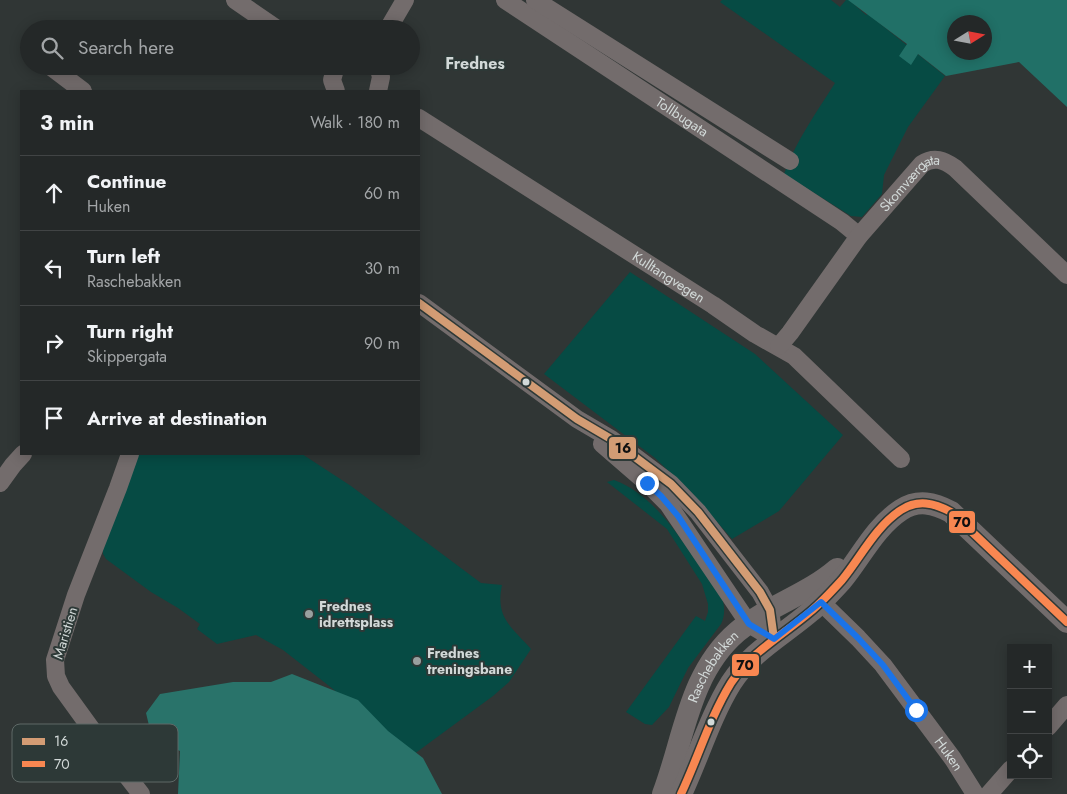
<!DOCTYPE html>
<meta charset="utf-8">
<style>
:root{--surface:#242828;--page:#303434;--text:#f1f3f6;--muted:#a3a6a8;--line:#414445}
body{margin:0;font-family:Jost,sans-serif;background:var(--page);color:var(--text)}
.controls{position:absolute;right:15px;bottom:15px;display:grid;overflow:hidden;border-radius:0px;box-shadow:0 2px 12px #0003}
.controls button{width:45px;height:45px;display:grid;place-items:center;padding:0;border:0;border-bottom:1px solid var(--line);background:var(--surface);color:var(--text);font:25px sans-serif}
.compass{position:absolute;left:947px;top:15px;width:45px;height:45px;border-radius:50%;background:var(--surface);box-shadow:0 2px 12px #0003;rotate:79deg}
.stop{position:absolute;width:15px;height:15px;margin:-11px;border:4px solid #1a73e8;border-radius:50%;background:#fff}
.stop.end{background:#1a73e8;border-color:#fff;box-shadow:0 1px 5px #0008}
.list{margin:0;padding:0;list-style:none}
h2{display:flex;justify-content:space-between;align-items:center;height:65px;margin:0;padding:0 20px;font-size:21px}
h2 small{font-size:16px;font-weight:400;color:var(--muted)}
.list li{display:grid;grid-template-columns:32px 1fr auto;gap:15px;align-items:center;box-sizing:border-box;height:75px;padding:0 20px;border-top:1px solid var(--line)}
.list b{display:block;font-size:19px;white-space:nowrap}
.list p{margin:0;font-size:16px;white-space:nowrap;color:var(--muted)}
.list em{font-size:16px;font-style:normal;color:var(--muted)}
.icon{flex:none;width:28px;height:28px;fill:none;stroke:currentColor;stroke-width:2;stroke-linecap:round;stroke-linejoin:round}
.map{position:relative;flex:none;width:1067px;height:794px;overflow:hidden}
.search{position:absolute;background:var(--surface);box-shadow:0 2px 12px #0003;left:20px;top:20px;width:400px;height:55px;display:flex;align-items:center;gap:12px;box-sizing:border-box;padding:0 18px;border-radius:28px;color:var(--muted);font-size:19px}
.panel{position:absolute;background:var(--surface);box-shadow:0 2px 12px #0003;left:20px;top:90px;width:400px;height:365px;border-radius:0px}
.map>svg:first-child{display:block}
.green{fill:#064b44}
.forest{fill:#29736a}
.water{fill:#217067;fill-rule:evenodd}
.lines{fill:none;stroke-linecap:round;stroke-linejoin:round}
.minor{stroke:#736c6c;stroke-width:18}
.major{stroke:#726c6c;stroke-width:22}
.bus-1-casing{stroke:#2d3937;stroke-width:11}
.bus-2-casing{stroke:#2d3937;stroke-width:11}
.bus-1{stroke:#d39c74;stroke-width:8}
.bus-2{stroke:#f88751;stroke-width:8}
.route{stroke:#1a73e8;stroke-width:6}
.bus-dot{fill:#d2d9d8;stroke:#2d3937;stroke-width:2}
.poi-dot{fill:#99a09f;stroke:#2d3937;stroke-width:2}
.labels{text-anchor:middle;stroke-width:4;stroke-linejoin:round;paint-order:stroke}
.street-label{font-size:14px;fill:#d2d9d8;stroke:#2d3937}
.poi-label{font-size:14px;font-weight:bold;fill:#d2d9d8;stroke:#2d3937;text-anchor:start}
.quarter-label{font-size:16px;font-weight:bold;fill:#d2d9d8;stroke:#2d3937}
.key{fill:#2d3937;stroke:#5f6967;stroke-width:1}
.key-label{font-size:14px;fill:#d2d9d8}
.line-badge{stroke:#2d3937;stroke-width:2}
.pale-badge-label{font-size:14px;text-anchor:middle;font-weight:bold;fill:#111}
</style>
<div class="map">
<svg width="1067" height="794" viewBox="0 0 1067 794">
<rect width="100%" height="100%" fill="#303635"/>
<path class="green" d="M722,0H831L840,7L846,0H849L866,15L868,14L945,76L908,127L884,175L882,194L862,217L851,216L784,174C796,141 816,113 835,83L720,2Z
M630,272L755,354L843,435L779,511L732,539L691,492L655,458L544,374Z
M138,454H302L351,486L481,583L502,585C495,618 511,626 531,649L509,682L493,696L406,760L333,689L283,650L256,635L217,644L197,629L200,624L178,608L151,592L106,559L103,554V548Z
M614,480C652,494 676,532 698,563C706,574 717,585 722,598C725,607 725,616 721,624L688,668L669,707L652,725L645,724L626,712L696,616L705,621L708,612V604L702,584L667,529L607,482Z"/>
<path class="forest" d="M292,674L358,700L388,731L423,758L442,794H178L180,751L152,738L146,713L160,694L233,682H271Z"/>
<path class="water" d="M848,0H1067V107L1019,62L946,76L918,54L911,65L899,56L907,44ZM954,22H984V52H954Z"/>
<g class="lines">
<g class="minor">
<path d="M235,0L277,29"/>
<path id="s1" d="M505,0L842,222L859,236"/>
<path d="M535,0L790,161"/>
<path d="M388,29L405,0"/>
<path d="M50,66L83,91"/>
<path d="M336,66L332,80L336,91"/>
<path d="M378,66L381,77L378,91"/>
<path id="s2" d="M419,118L713,305L755,334L794,356L901,459"/>
<path d="M419,303L577,419L611,439L671,484L698,512L760,592L770,610L774,639"/>
<path id="s3" d="M779,346L790,333L859,236L922,164C934,156 944,160 955,168L1067,275"/>
<path d="M602,444L647,483L668,504L749,624L774,639"/>
<path d="M130,454L118,488L76,595L55,660L56,676L61,687L103,745L141,794"/>
<path d="M0,483L13,465L23,454"/>
<path id="s4" d="M821,602L858,638L883,665L953,759L975,794"/>
<path d="M1048,727L1067,705"/>
<path d="M989,794L1011,769"/>
</g>
<g class="major">
<path id="s5" d="M663,794C684,739 689,673 737,632C767,606 807,595 837,569"/>
<path d="M681,794C698,758 710,717 731,683C751,652 783,635 810,612C821,603 832,591 842,580C861,557 875,527 901,510C918,499 934,503 951,512L1067,622"/>
</g>
<g class="bus-1-casing">
<path id="bus-1" d="M419,303L577,419L611,439L671,484L698,512L760,592L770,610L774,639"/>
</g>
<g class="bus-2-casing">
<path id="bus-2" d="M681,794C698,758 710,717 731,683C751,652 783,635 810,612C821,603 832,591 842,580C861,557 875,527 901,510C918,499 934,503 951,512L1067,622"/>
</g>
<use href="#bus-1" class="bus-1"/>
<use href="#bus-2" class="bus-2"/>
</g>
<g class="lines">
<path class="route" d="M647,483L661,496L678,516L749,624L774,639L821,602L858,638L883,665L916,710"/>
</g>
<g class="bus-dot">
<circle cx="526" cy="382" r="4.5"/>
<circle cx="711" cy="722" r="4.5"/>
</g>
<g class="poi-dot">
<circle cx="309" cy="614" r="5"/>
<circle cx="417" cy="661" r="5"/>
</g>
<g class="labels">
<g class="street-label">
<text dy="5" stroke="none"><textPath href="#s1" startOffset="212">Tollbugata</textPath></text>
<text dy="5" stroke="none"><textPath href="#s3" startOffset="211">Skomværgata</textPath></text>
<text dy="5" stroke="none"><textPath href="#s2" startOffset="296">Kulltangvegen</textPath></text>
<text transform="translate(65 633) rotate(-73)" y="5">Maristien</text>
<text dy="5" stroke="none"><textPath href="#s5" startOffset="138">Raschebakken</textPath></text>
<text dy="5" stroke="none"><textPath href="#s4" startOffset="199">Huken</textPath></text>
</g>
<g class="poi-label">
<text x="319" y="611">Frednes<tspan x="319" dy="16">idrettsplass</tspan></text>
<text x="427" y="658">Frednes<tspan x="427" dy="16">treningsbane</tspan></text>
</g>
<g class="quarter-label">
<text x="475" y="69">Frednes</text>
</g>
</g>
<rect x="12" y="724" width="166" height="58" rx="8" class="key"/>
<rect x="22" y="738" width="23" height="7" fill="#d39c74"/>
<rect x="22" y="761" width="23" height="6" fill="#f88751"/>
<g class="key-label">
<text x="54" y="746">16</text>
<text x="54" y="769">70</text>
</g>
<g class="line-badge">
<rect x="608" y="436" width="29" height="24" rx="5" fill="#d39c74"/>
<rect x="948" y="510" width="28" height="24" rx="5" fill="#f88751"/>
<rect x="731" y="653" width="29" height="24" rx="5" fill="#f88751"/>
</g>
<g class="pale-badge-label">
<text x="623" y="453">16</text>
<text x="962" y="527">70</text>
<text x="745" y="670">70</text>
</g>
</svg>
<div class="controls">
<button>+</button>
<button>−</button>
<button><svg class="icon" aria-label="locate" viewBox="0 0 24 24"><circle cx="12" cy="12" r="6"/><path d="M12 2v4M12 18v4M2 12h4M18 12h4"/></svg></button>
</div>
<svg class="compass" viewBox="-18 -18 36 36"><path d="M0-13l5 13h-10z" fill="#e53935"/><path d="M0 13l5-13h-10z" fill="#a3a6a8"/></svg>
<div class="stop" style="left:916px;top:710px"></div>
<div class="stop end" style="left:647px;top:483px"></div>
<div class="search"><svg class="icon" aria-label="search" viewBox="0 0 24 24"><circle cx="10" cy="10" r="6"/><path d="M15 15l6 6"/></svg>Search here</div>
<section class="panel">
<h2>3 min<small>Walk · 180 m</small></h2>
<ul class="list">
<li><svg class="icon" aria-label="ahead" viewBox="0 0 24 24"><path d="M12 20V5M6 11l6-6 6 6"/></svg><div><b>Continue</b><p>Huken</p></div><em>60 m</em></li>
<li><svg class="icon" aria-label="left" viewBox="0 0 24 24"><path d="M17 20v-9H6M10 6l-5 5 5 5"/></svg><div><b>Turn left</b><p>Raschebakken</p></div><em>30 m</em></li>
<li><svg class="icon" aria-label="right" viewBox="0 0 24 24"><path d="M7 20v-9h11M14 6l5 5-5 5"/></svg><div><b>Turn right</b><p>Skippergata</p></div><em>90 m</em></li>
<li><svg class="icon" aria-label="arrive" viewBox="0 0 24 24"><path d="M6 21V4h12l-3 4 3 4H6"/></svg><div><b>Arrive at destination</b></div></li>
</ul>
</section>
</div>
